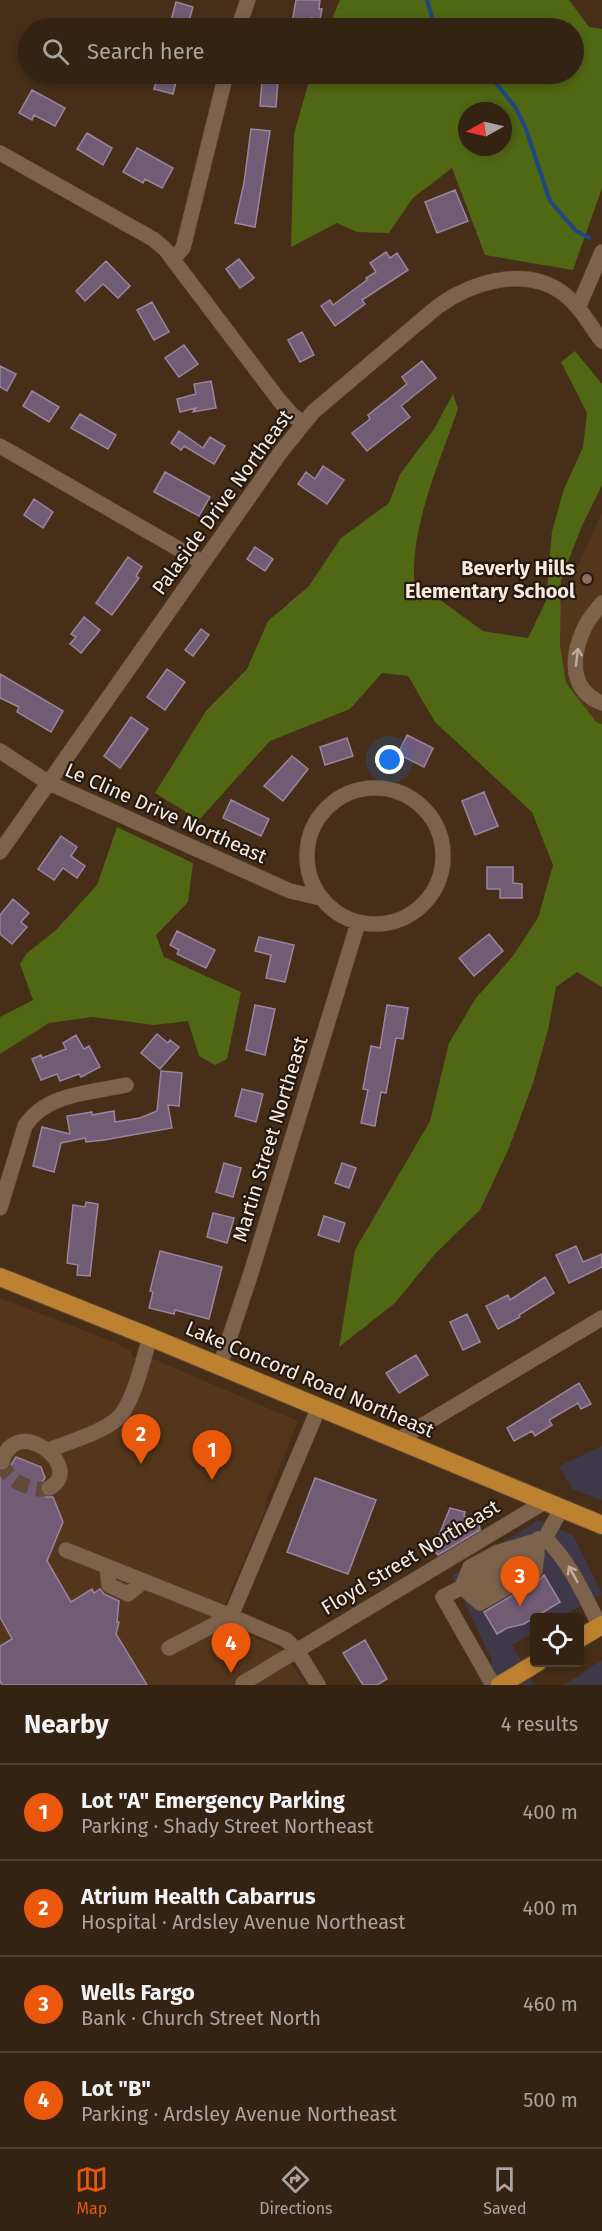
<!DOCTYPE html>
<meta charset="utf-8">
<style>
:root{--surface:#342213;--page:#3c2a1c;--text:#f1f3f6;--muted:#a9a4a0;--line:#4e3f33;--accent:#ea580c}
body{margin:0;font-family:"Fira Sans",sans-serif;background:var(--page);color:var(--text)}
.controls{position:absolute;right:18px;bottom:18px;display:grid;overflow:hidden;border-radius:6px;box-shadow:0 3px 9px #0003}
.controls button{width:54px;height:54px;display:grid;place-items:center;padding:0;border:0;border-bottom:2px solid var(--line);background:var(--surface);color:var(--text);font:30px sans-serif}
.compass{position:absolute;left:458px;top:102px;width:54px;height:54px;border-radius:50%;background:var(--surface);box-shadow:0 3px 9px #0003;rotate:262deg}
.you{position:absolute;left:390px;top:760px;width:21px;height:21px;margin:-15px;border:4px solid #fff;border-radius:50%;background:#1a73e8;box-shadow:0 0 0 9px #1a73e833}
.badge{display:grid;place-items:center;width:39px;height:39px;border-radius:50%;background:var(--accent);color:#fff;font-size:20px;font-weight:700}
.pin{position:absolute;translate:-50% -50px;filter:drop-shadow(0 2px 3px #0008)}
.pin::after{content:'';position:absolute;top:32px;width:21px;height:18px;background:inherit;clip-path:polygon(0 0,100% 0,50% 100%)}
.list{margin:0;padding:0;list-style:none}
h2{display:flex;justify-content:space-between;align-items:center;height:78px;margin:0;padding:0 24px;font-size:26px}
h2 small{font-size:20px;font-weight:400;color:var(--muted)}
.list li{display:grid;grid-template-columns:39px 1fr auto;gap:18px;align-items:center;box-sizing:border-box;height:96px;padding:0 24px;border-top:2px solid var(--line)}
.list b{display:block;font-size:22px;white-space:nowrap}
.list p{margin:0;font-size:20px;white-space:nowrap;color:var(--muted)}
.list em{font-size:20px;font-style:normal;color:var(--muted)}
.icon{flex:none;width:33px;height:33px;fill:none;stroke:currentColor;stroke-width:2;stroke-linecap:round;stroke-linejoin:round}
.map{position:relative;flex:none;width:602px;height:1685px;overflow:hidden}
.search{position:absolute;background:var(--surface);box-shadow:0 3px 9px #0003;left:18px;right:18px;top:18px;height:66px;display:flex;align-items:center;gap:15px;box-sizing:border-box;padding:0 21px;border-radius:33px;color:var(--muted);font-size:22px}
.sheet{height:462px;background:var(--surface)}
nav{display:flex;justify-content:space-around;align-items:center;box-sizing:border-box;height:84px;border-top:2px solid var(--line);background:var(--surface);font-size:16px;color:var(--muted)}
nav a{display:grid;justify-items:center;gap:3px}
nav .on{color:var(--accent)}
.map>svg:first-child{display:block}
.commercial{fill:#3e3849}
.built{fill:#54361b}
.green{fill:#506713;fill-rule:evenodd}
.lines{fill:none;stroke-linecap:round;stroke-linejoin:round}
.stream{stroke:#1f4884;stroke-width:4}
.building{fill:#715b75;stroke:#9b849f;stroke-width:1.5}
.minor-tunnel{stroke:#614a37;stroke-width:15;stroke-dasharray:15 8;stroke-linecap:butt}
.minor-casing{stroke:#5d4937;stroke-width:16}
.major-casing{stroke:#5d4937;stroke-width:20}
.minor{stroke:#7d624c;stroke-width:15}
.major{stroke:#bd822f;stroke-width:18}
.oneway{stroke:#c2ad9c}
.education-dot{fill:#8d6e63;stroke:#241910;stroke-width:2}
.labels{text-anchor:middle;stroke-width:4.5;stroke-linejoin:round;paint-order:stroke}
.street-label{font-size:20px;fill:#faeade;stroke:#241910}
.poi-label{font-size:20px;font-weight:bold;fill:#faeade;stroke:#241910;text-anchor:end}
</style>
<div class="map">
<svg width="602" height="1685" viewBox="0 0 602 1685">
<rect width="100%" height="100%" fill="#462e19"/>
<path class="commercial" d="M602,1446V1500L572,1489L559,1466Z
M538,1520L573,1535L602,1594L561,1617L534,1618V1632L512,1645L534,1685H482L478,1675L493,1663L452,1575Z
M602,1660V1685H564Z"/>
<path class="built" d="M602,512V742L542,646Z
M0,1298L116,1343L131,1351L132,1356L149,1362L154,1359L298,1421L264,1506L266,1509L218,1620L282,1650L306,1685H0Z"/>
<path class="green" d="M340,0H569L589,27L602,29V188L573,270L485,255L452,168L413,198L389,233L357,232L337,223L291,247L294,134L311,74H574V28H328ZM467,111H503V147H467Z
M575,351L602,384V485L581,528L561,580L560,645L566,683L597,723L602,724V987L577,972L556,987L548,1030L533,1083L509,1148L480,1210L435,1254L395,1303L339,1347L355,1250L430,1121L449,1043L476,998L513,956L538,918L553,865L532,812L435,722L408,676L382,673L350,709L270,741L199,820L155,793L206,711L247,669L268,621L309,586L341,538L389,503L400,474L434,429L453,394L458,409C439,464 412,522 414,581L483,631L528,638L546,601L552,531L564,489L583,447L587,413L561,362Z
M117,827L193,863L188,902L156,935L164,957L241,992L227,1059L215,1065L199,1056L188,1021L154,1025L93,1017L49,1023L0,1054V1017L33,1000L20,964L27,953L55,931L97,885Z"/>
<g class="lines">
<path class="stream" d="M427,0L435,28
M489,74L516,108L526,129L550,201L576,231L589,238"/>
</g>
<path class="building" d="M296,0H320L319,9H322L320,20L311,18L309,28H291Z
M176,2L193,7L187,28H169Z
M158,74H178L173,94L154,89Z
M262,80L278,81L276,107L260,106Z
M32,90L65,108L55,126L34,115L32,120L19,113Z
M251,129L270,131L255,227L235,223L244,183Z
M87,133L112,148L103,165L77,149Z
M137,148L173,168L162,188L145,179L143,183L123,172Z
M455,190L468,221L437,233L425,202Z
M386,252L390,258L397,253L408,270L362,300L365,304L335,326L321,306L330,300L333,305L367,280L366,278L376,272L370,263Z
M239,259L254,278L240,288L226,269Z
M106,261L130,286L118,298L103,284L85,301L76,291Z
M152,302L169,332L154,340L137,310Z
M302,332L314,355L300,362L288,340Z
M184,345L198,364L179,377L165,358Z
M422,361L436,378L401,406L410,417L367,451L352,433L370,419L368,415L407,384L402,377Z
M0,366L16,374L7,391L0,387Z
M211,381L216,408L193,412L196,408L180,412L177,399L196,394L194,384Z
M32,391L59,407L49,422L23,406Z
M80,414L116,435L108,449L71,428Z
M179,431L203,448L210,437L225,446L214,464L184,446L181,450L171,443Z
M323,466L344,480L327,504L298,484L306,472L315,479Z
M165,472L210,497L199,516L154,492Z
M34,499L53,512L43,528L24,515Z
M255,547L273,559L265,571L247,559Z
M128,557L142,567L136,576L139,578L112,615L96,603Z
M84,617L100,630L81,653L70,644L76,637L71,634Z
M201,629L209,635L193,656L185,650Z
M167,669L185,682L165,710L147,697Z
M0,674L63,711L51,732L17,712L19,707L0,698Z
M131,717L148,729L120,768L104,756Z
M407,735L433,748L424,767L398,754Z
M347,738L353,756L325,765L320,747Z
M292,756L308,769L283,801L264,786Z
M484,792L498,826L475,835L462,801Z
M231,800L269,819L261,836L223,818Z
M61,836L77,847L71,856L85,866L77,878L63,868L54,880L38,869Z
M487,867H513V883L522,884V898H500V889H487Z
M13,899L29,913L21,922L27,927L12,944L0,934V915Z
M177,931L215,950L206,968L177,954L179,950L170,945Z
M489,934L503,951L474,976L459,958Z
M259,937L294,945L285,982L266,978L271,955L255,951Z
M255,1005L275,1009L265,1055L246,1050Z
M387,1005L408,1008L403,1039L396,1038L386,1093L381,1092L375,1126L361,1123L368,1090L363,1089L371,1046L380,1048Z
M157,1034L168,1043L170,1040L179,1047L160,1069L141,1053Z
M76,1035L84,1049L89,1046L100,1067L81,1077L79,1074L60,1081L57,1074L41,1080L32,1059L41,1055L42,1058L66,1049L63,1043Z
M161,1071L182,1073L179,1106L168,1105L172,1128L104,1140L86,1142L85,1138L61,1143L54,1172L33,1166L42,1127L70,1134L67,1116L92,1112V1115L114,1111L115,1122L140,1118L157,1111Z
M242,1089L263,1094L256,1122L235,1116Z
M224,1163L241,1168L233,1197L216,1192Z
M342,1163L356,1168L349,1188L335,1183Z
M86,1202L98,1204L90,1276L77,1275L78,1265L67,1263L73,1205L85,1207Z
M213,1213L234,1218L227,1243L207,1237Z
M324,1216L345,1223L339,1242L318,1235Z
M576,1246L583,1262L602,1254V1267L569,1283L556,1255Z
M160,1251L222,1267L209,1319L175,1310L174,1314L149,1308L153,1292L150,1291Z
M545,1277L554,1293L519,1315L520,1317L498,1329L486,1306L508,1295L510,1300Z
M467,1314L480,1342L463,1350L450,1322Z
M416,1355L428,1375L399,1393L386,1373Z
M579,1383L591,1404L581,1409L578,1403L549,1420L552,1425L535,1436L532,1431L514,1441L507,1428Z
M16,1457L41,1467L45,1478L40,1485V1491L46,1497H53L63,1522L47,1561L71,1602L92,1589L94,1593L100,1589L104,1594L119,1601L117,1622H119L116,1634L147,1685H2L0,1681V1646L12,1639L0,1617V1471L8,1470Z
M315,1478L376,1500L348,1574L287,1552Z
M450,1508L465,1512L464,1516L479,1522L480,1530L438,1555L433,1550Z
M544,1575L560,1602L524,1624L507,1628L497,1634L484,1612L540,1579Z
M365,1640L387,1679L377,1685H363L343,1653Z"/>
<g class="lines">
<path class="minor-tunnel" d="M2,1462C5,1480 33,1493 49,1488"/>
<g class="minor-casing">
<path id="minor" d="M238,28L248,0
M0,153L153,239L165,249L279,400L291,414L303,423
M174,258L183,248L226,74
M578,308L602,252
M0,446L203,563
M602,603C595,612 587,620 583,631C571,658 570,691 602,703
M0,751L49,783L290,891L321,898
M307 856a68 68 0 1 1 136 0a68 68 0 1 1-136 0Z
M0,852L280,453L313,412L437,307C470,283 522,266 560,291C578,303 589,324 602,341
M0,1208L25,1126C46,1093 91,1093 126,1085
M220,1366L251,1273L358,923
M398,1440L602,1318
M49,1450C68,1442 101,1433 117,1419C134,1403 143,1360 150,1337
M2,1462C16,1411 87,1469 49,1488
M545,1538L562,1508
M66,1550L231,1616L286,1640L296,1649L318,1685
M107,1567L109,1585L128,1594L144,1581
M464,1584L525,1551
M462,1587L480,1603L535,1571L538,1539
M470,1594L537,1556
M169,1648L231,1616L319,1407
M243,1683L546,1501
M493,1685L443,1597L462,1587L470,1567L496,1553L545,1538C570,1562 584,1595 600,1626"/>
</g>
<g class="major-casing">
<path id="major" d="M0,1277L150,1337L602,1525
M580,1638L602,1625
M500,1685L538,1662"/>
</g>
<use href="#minor" class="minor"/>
<use href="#major" class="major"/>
</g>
<defs><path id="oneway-shaft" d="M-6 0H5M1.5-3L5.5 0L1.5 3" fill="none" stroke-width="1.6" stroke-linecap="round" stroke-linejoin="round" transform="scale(1.5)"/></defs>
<g class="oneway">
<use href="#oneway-shaft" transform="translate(577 657) rotate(-83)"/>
<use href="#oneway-shaft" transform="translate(573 1574) rotate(-119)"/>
</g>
<circle class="education-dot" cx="587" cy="579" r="6"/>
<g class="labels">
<g class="street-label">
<text transform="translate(222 502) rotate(-54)" y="7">Palaside Drive Northeast</text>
<text transform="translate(166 813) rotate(24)" y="7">Le Cline Drive Northeast</text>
<text transform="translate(270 1139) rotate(-73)" y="7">Martin Street Northeast</text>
<text transform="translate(310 1379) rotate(23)" y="7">Lake Concord Road Northeast</text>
<text transform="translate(410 1557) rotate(-31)" y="7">Floyd Street Northeast</text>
</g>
<g class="poi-label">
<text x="575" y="575">Beverly Hills<tspan x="575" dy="23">Elementary School</tspan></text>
</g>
</g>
</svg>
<div class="controls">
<button><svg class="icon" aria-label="locate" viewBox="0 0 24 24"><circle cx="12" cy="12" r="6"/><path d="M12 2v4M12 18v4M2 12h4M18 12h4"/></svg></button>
</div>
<svg class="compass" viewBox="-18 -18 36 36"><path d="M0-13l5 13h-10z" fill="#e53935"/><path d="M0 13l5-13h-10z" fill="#a9a4a0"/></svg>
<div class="you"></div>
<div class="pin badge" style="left:212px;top:1480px">1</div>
<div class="pin badge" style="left:141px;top:1464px">2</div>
<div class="pin badge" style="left:520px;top:1606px">3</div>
<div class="pin badge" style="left:231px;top:1673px">4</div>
<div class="search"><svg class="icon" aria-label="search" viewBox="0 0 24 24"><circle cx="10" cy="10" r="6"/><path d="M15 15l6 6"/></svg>Search here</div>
</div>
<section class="sheet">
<h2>Nearby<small>4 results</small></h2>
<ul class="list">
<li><span class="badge">1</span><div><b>Lot &quot;A&quot; Emergency Parking</b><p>Parking · Shady Street Northeast</p></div><em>400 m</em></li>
<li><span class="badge">2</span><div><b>Atrium Health Cabarrus</b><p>Hospital · Ardsley Avenue Northeast</p></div><em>400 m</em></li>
<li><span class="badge">3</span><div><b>Wells Fargo</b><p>Bank · Church Street North</p></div><em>460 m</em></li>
<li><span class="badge">4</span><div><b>Lot &quot;B&quot;</b><p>Parking · Ardsley Avenue Northeast</p></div><em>500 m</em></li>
</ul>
</section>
<nav>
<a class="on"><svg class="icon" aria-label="map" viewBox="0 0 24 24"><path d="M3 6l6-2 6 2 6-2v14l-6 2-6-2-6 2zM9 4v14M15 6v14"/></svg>Map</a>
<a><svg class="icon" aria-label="directions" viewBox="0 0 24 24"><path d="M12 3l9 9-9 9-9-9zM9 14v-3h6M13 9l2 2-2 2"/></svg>Directions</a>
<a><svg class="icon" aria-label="saved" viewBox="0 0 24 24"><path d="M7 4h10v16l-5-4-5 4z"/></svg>Saved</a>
</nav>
